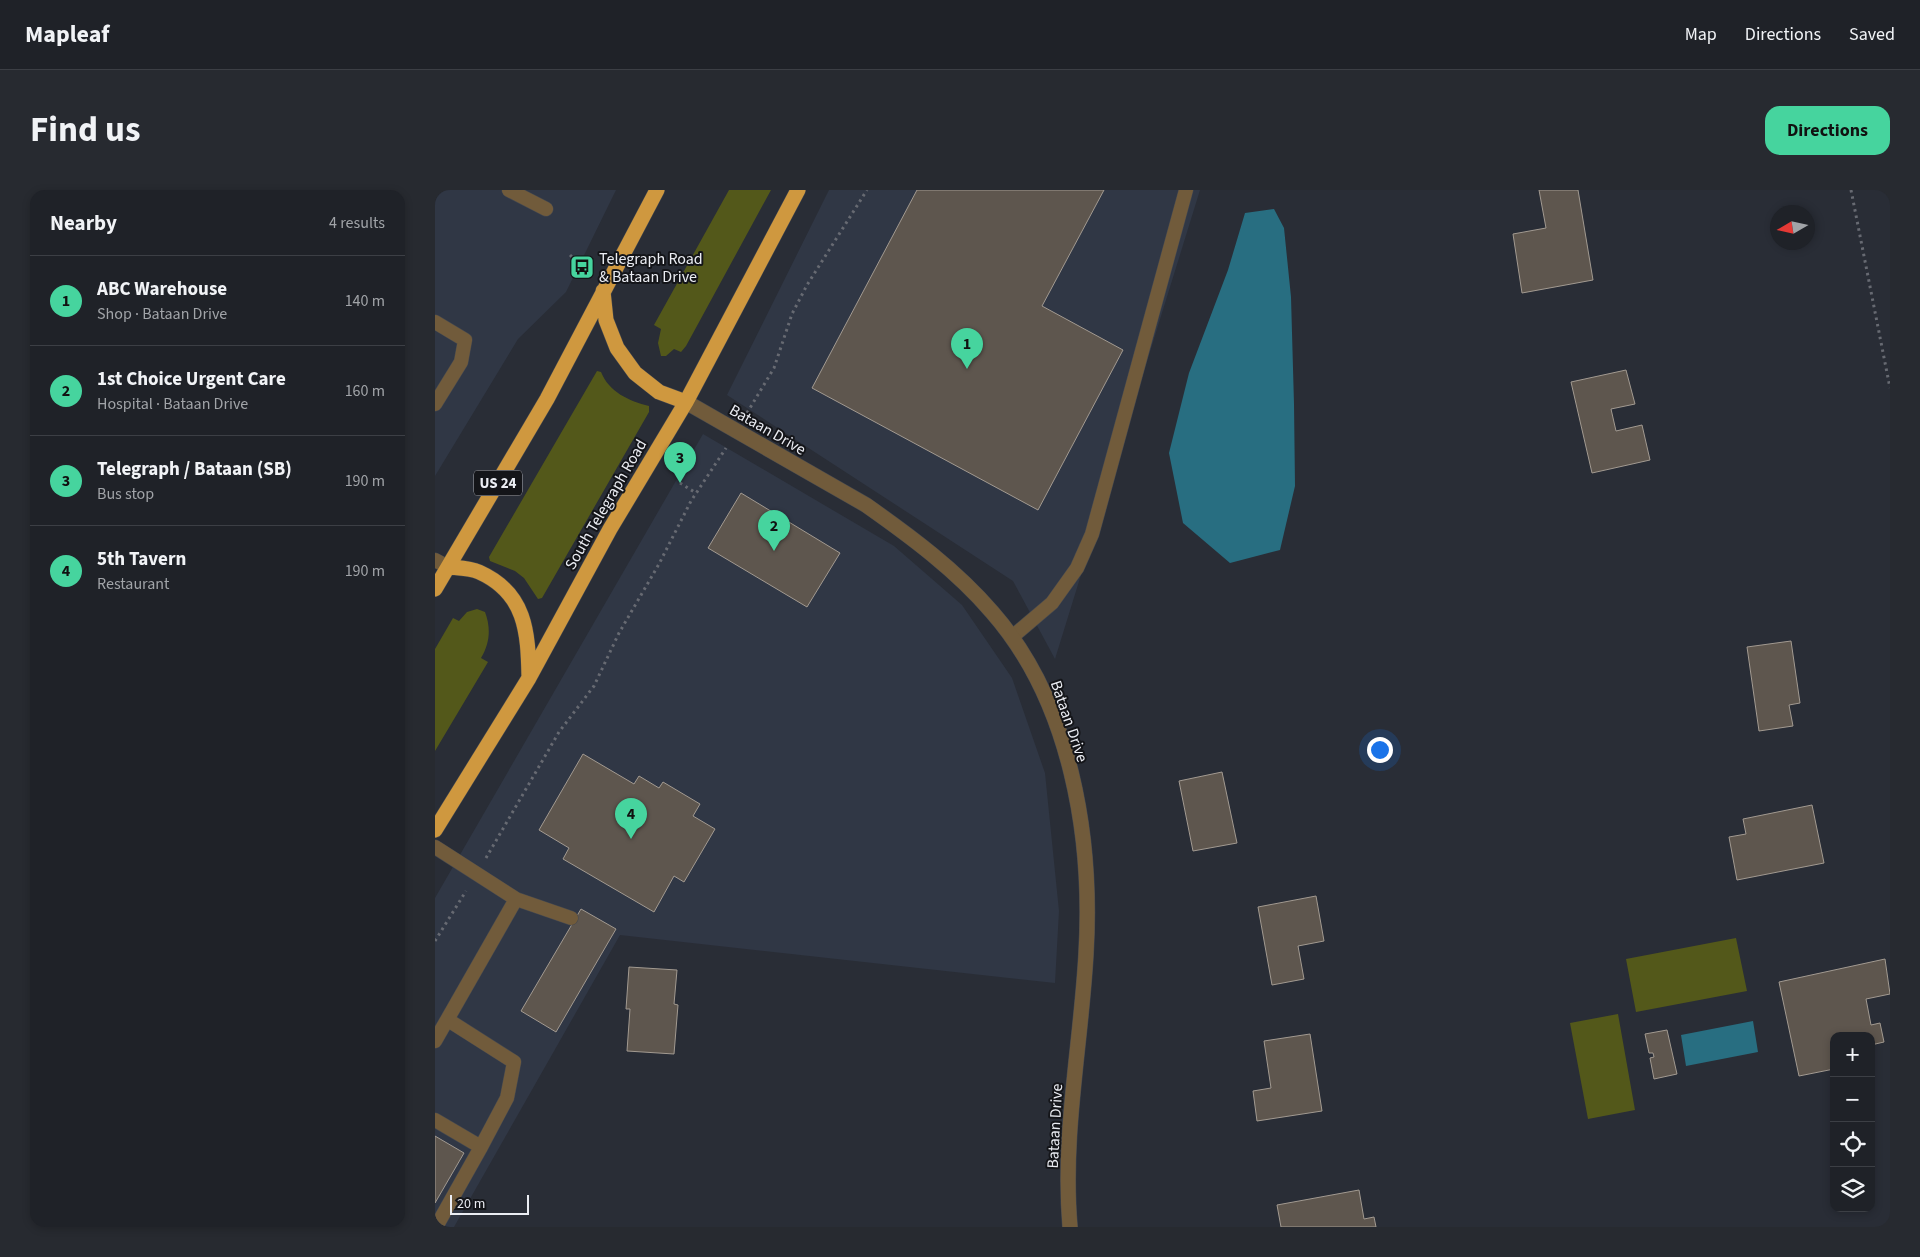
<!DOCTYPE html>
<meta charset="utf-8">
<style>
:root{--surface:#1f2228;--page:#272a30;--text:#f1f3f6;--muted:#a1a4a8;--line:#3c3f45;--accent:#46d49e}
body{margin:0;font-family:"Source Sans 3",sans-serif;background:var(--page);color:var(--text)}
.controls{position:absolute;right:15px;bottom:15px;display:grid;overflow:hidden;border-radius:10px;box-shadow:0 2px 8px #0003}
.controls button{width:45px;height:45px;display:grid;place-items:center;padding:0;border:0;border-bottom:1px solid var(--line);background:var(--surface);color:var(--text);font:25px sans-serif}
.compass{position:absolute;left:1335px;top:15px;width:45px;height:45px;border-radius:50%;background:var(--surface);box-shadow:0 2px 8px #0003;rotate:261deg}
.scale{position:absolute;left:15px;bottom:12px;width:79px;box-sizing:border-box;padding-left:5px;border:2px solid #ebedf3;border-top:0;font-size:14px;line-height:18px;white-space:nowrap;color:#ebedf3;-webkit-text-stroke:4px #141519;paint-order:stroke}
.you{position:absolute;left:944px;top:559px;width:18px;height:18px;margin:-12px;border:4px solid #fff;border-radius:50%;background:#1a73e8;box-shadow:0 0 0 8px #1a73e833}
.badge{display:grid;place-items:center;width:32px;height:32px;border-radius:50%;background:var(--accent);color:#111;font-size:16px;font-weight:700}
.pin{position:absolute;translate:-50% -41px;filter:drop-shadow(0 1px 2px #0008)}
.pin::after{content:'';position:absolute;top:26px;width:18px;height:15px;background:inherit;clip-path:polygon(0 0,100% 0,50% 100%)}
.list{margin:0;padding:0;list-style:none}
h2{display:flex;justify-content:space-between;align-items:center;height:65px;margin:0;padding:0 20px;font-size:21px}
h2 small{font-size:16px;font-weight:400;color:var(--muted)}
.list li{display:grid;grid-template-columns:32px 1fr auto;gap:15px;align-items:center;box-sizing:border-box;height:90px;padding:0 20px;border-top:1px solid var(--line)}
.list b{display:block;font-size:19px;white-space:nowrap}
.list p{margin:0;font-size:16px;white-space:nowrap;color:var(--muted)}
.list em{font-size:16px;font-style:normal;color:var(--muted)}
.icon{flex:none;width:28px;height:28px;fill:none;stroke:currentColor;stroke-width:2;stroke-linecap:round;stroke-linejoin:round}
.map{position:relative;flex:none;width:1455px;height:1037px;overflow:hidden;border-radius:15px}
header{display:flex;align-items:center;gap:30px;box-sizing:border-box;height:70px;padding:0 25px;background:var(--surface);border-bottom:1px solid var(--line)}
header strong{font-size:24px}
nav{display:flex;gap:28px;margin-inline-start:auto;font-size:18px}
.intro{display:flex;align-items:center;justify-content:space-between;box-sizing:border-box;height:120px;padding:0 30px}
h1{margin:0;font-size:35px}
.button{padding:12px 22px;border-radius:15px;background:var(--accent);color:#111;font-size:18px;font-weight:700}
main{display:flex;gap:30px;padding:0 30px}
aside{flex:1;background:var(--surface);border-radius:15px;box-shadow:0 2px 8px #0003}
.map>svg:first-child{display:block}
.built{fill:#303745}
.green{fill:#53581a}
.water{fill:#286e81}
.building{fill:#5e564e;stroke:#a29a91}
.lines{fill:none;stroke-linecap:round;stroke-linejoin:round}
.lane-casing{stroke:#444850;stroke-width:15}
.street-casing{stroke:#444850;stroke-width:16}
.highway-casing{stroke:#444850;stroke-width:16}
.path{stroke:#676a72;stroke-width:3;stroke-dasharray:2.5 4;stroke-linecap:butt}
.lane{stroke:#715b3b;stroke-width:14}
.street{stroke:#715b3b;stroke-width:15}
.highway{stroke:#cf983f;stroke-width:15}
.labels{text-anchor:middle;stroke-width:4;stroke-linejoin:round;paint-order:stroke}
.shield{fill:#141519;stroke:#aaacb2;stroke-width:1}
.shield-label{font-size:15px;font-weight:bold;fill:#ebedf3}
.poi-label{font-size:16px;fill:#ebedf3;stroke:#141519;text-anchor:start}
.street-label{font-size:16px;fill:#ebedf3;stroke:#141519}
</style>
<header>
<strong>Mapleaf</strong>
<nav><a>Map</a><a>Directions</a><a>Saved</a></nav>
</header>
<div class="intro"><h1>Find us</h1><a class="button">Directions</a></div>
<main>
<aside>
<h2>Nearby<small>4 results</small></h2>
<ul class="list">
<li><span class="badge">1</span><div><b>ABC Warehouse</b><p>Shop · Bataan Drive</p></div><em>140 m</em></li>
<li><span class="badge">2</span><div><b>1st Choice Urgent Care</b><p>Hospital · Bataan Drive</p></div><em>160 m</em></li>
<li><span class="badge">3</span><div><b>Telegraph / Bataan (SB)</b><p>Bus stop</p></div><em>190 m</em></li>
<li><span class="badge">4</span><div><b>5th Tavern</b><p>Restaurant</p></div><em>190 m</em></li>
</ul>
</aside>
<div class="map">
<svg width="1455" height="1037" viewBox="0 0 1455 1037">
<rect width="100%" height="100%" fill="#292d36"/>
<path class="built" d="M0,0H181L131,102L83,149L0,286Z
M394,0H765L620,469L578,391L292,205Z
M268,244L459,356L527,415L577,488L610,583L624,721L620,793L185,745L19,1037H0V708Z"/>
<path class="green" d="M294,0H336L251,156L246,162L239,159L231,166H226L223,153L226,139L219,135Z
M162,181L166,182C174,202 194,211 214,216V222L107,408L103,409L89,388L80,381L55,371L54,367Z
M42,419L50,422C56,438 55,453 46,468L53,472L0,561V459L18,428L24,431L32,422Z
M1301,748L1312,801L1201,822L1191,769Z
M1183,824L1200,920L1153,929L1135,833Z"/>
<path class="water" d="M839,19L849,38L856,107L859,214L860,296L845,360L795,373L748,333L734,263L754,183L793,80L810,23Z
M1318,831L1323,862L1251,876L1246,845Z"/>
<path class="building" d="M482,0H669L607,116L688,160L603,320L377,198Z
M1104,0H1143L1158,90L1087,103L1078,44L1111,38Z
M1191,180L1200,214L1176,219L1181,241L1207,235L1215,270L1157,283L1136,192Z
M306,303L405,363L372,417L273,358Z
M1356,451L1365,513L1354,515L1358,536L1324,541L1312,457Z
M148,564L199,594L204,586L224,598L228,592L265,614L258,626L280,639L249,692L239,686L219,722L128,669L134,658L104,640Z
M787,582L802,653L758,661L744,591Z
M1377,615L1389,673L1302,690L1294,647L1311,644L1308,629Z
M881,706L889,751L863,756L869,789L837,795L823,717Z
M146,719L181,739L121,842L86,821Z
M1450,769L1455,804L1431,809L1436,835L1445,833L1449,852L1436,855V846H1399V879L1364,886L1344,792Z
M194,777L242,780L239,814L243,815L239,864L192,861L195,819H191Z
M1232,840L1242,884L1219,889L1215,868L1219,867L1218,863H1214L1210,844Z
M875,844L887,921L822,931L818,901L836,898L829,851Z
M0,946L29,963L0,1013Z
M924,1000L929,1029L939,1027L941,1037H846L842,1015Z"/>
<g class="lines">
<g class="lane-casing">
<path id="lane" d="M74,0L111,19
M0,132L30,150L26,172L0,214
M0,370L13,377
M577,447L617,413L642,378L657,344L751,0
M0,657L81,709L0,851
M81,709L136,728
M0,930L46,957L72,908L79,872L13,830
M1,1037L46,957"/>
</g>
<g class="street-casing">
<path id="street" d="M251,212L431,315C475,346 521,380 557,422C636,512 658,647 651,764C646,855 627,945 635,1037"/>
</g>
<g class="highway-casing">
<path id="highway" d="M168,101L171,130L182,158L200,183L224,202L251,212
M13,377C23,378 35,378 44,382C91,403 93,442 94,487
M0,399L112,209L222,0
M0,640L94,488L175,339L251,212L363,0"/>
</g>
<path class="path" d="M1416,0L1455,198
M135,65L147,77
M312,223L339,178L357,124L372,95L432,0
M245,293L261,303
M51,668L124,542L159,496L184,443L224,374L256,311L291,258
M0,751L31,701"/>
<use href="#lane" class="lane"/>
<use href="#street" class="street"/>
<use href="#highway" class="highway"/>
</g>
<defs>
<g id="bus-square" transform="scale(1.25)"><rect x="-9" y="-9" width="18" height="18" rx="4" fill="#46d49e" stroke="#141519"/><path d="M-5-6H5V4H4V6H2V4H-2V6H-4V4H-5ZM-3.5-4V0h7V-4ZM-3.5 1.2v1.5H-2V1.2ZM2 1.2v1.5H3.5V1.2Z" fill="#111"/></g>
</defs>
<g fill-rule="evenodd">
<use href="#bus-square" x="147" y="77"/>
</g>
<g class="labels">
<rect class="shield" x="39" y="280.5" width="48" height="25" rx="4"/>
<g class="shield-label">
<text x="63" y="298">US 24</text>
</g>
<g class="poi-label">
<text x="164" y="74">Telegraph Road<tspan x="164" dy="18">&amp; Bataan Drive</tspan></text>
</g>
<g class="street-label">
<text transform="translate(333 239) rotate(30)" y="6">Bataan Drive</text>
<text transform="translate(170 314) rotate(-60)" y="6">South Telegraph Road</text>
<text transform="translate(635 531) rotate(71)" y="6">Bataan Drive</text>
<text transform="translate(619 936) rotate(-87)" y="6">Bataan Drive</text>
</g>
</g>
</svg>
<div class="controls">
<button>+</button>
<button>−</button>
<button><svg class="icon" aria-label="locate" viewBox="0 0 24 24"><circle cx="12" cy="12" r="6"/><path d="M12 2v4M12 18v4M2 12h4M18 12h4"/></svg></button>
<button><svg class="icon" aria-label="layers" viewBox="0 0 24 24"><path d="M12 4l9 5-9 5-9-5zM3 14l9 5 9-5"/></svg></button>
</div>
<svg class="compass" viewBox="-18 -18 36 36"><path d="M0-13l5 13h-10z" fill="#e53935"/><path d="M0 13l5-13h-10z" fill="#a1a4a8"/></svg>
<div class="scale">20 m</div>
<div class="you"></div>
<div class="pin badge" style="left:532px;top:179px">1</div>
<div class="pin badge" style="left:339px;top:361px">2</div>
<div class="pin badge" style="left:245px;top:293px">3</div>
<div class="pin badge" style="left:196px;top:649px">4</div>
</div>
</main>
